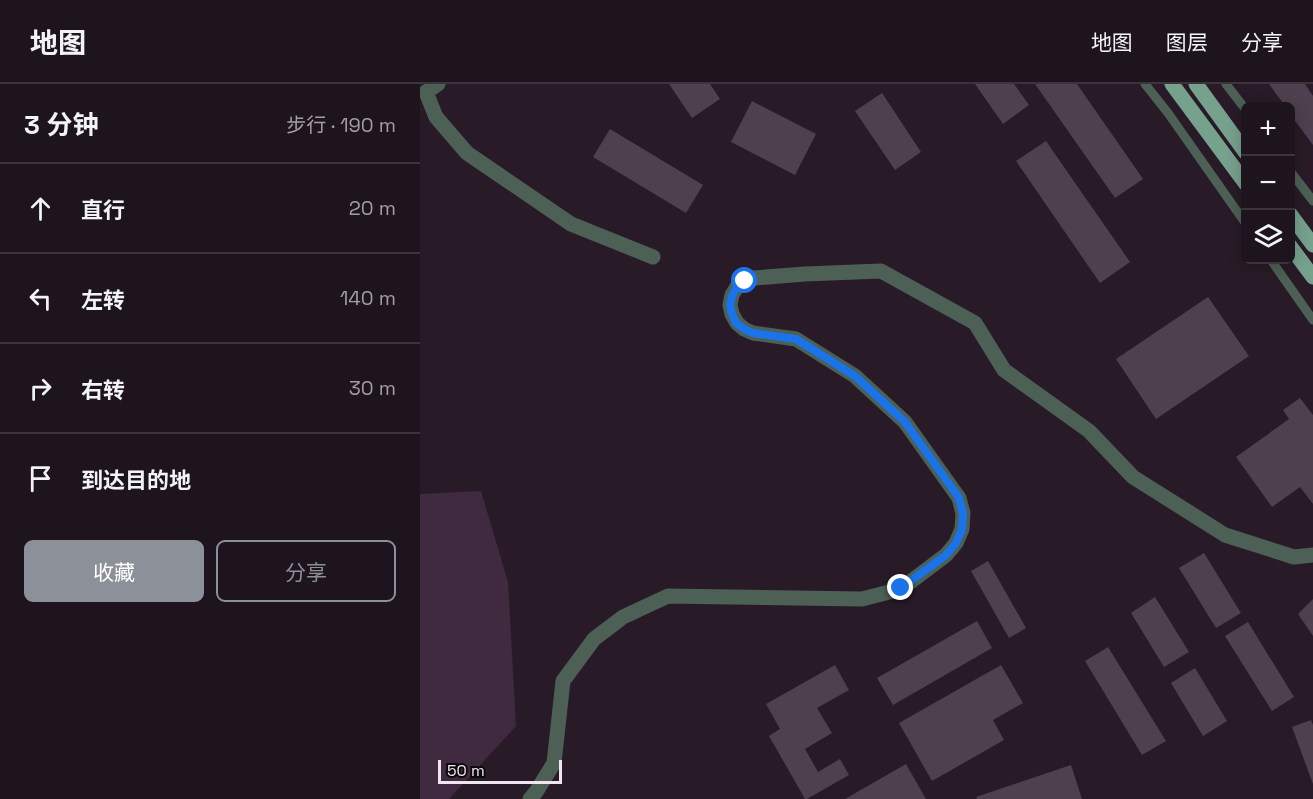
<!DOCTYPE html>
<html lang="zh">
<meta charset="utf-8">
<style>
:root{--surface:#1e141d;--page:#261d26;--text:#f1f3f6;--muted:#a19ea4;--line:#3c333b;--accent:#8c9099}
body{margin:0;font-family:"Space Grotesk","Noto Sans SC",sans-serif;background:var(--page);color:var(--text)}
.controls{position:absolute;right:18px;top:18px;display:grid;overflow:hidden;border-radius:9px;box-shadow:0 3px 15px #0003}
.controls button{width:54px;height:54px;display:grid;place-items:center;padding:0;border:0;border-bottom:2px solid var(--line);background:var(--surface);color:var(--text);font:30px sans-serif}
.scale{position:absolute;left:18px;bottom:15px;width:124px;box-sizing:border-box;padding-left:6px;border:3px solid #efe6ef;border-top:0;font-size:16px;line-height:21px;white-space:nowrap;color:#efe6ef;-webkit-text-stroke:4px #0d080d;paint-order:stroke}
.stop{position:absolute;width:18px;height:18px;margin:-14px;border:4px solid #1a73e8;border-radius:50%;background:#fff}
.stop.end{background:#1a73e8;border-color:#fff;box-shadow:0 2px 6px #0008}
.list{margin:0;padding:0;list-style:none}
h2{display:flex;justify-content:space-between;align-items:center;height:78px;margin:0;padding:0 24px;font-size:26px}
h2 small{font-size:20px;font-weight:400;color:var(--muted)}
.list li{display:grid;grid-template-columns:39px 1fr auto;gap:18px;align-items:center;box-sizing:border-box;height:90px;padding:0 24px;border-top:2px solid var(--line)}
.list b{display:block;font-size:22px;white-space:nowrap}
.list em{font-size:20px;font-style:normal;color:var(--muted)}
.actions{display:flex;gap:12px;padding:18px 24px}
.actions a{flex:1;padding:14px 0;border:2px solid var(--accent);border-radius:9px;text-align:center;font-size:21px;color:var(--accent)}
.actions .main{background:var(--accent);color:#fff}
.icon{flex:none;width:33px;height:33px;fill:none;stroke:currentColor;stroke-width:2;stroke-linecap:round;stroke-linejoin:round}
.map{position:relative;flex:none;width:893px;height:715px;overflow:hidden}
header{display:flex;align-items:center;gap:36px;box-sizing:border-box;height:84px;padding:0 30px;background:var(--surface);border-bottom:2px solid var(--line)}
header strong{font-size:28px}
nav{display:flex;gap:33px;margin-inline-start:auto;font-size:21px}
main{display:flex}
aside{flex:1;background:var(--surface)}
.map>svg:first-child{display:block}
.green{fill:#3f2a3f}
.building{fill:#4e404e}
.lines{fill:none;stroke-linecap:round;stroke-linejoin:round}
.service{stroke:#4c6056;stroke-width:9}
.minor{stroke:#4c6056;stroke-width:15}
.primary{stroke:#76a18d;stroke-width:15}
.route{stroke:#1a73e8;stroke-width:8}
</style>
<header>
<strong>地图</strong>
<nav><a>地图</a><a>图层</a><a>分享</a></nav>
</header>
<main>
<aside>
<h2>3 分钟<small>步行 · 190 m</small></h2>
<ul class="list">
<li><svg class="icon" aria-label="ahead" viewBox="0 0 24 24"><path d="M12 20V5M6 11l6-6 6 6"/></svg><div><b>直行</b></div><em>20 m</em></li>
<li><svg class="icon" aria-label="left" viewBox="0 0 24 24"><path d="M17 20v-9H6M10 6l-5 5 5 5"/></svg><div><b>左转</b></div><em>140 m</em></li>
<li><svg class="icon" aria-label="right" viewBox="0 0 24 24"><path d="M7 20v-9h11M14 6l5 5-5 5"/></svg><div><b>右转</b></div><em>30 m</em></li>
<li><svg class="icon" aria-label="arrive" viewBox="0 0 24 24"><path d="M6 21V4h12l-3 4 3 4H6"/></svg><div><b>到达目的地</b></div></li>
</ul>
<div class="actions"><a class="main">收藏</a><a>分享</a></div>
</aside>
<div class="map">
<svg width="893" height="715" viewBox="0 0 893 715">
<rect width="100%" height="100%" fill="#281b27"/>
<path class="green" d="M61,407L88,498L96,642L29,715H0V410Z"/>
<path class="building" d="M249,0H290L300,15L272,34Z
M555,0H594L609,21L583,40Z
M615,0H657L723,95L695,114Z
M849,0H885L893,12V61L870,30V22H865Z
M462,9L501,68L475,86L435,27Z
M332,17L396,50L375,91L311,58Z
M190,45L283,101L266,129L173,73Z
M626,57L710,178L680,199L596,77Z
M788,213L829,272L736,335L696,275Z
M880,314L893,331V420L880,403L852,423L816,373L869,335L863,326Z
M784,469L821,529L796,544L759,484Z
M568,477L606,544L589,554L551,487Z
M735,513L769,568L744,583L711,529Z
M893,515V552L878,530Z
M557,537L572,564L473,621L457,594Z
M828,538L874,613L852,627L805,552Z
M688,563L746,657L722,671L665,577Z
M415,581L429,606L397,624L412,649L385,665L398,688L420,675L429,691L387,715H385L349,652L360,645L346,620Z
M581,581L603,619L573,636L584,656L512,697L479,639Z
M775,584L807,637L783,652L751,599Z
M891,636L893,641V700L872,643Z
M486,680L506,715H425Z
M651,681L662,715H557L556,713Z"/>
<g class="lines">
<path class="service" d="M725,0L748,29L826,140
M806,0L826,26
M870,87L893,117
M851,176L893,236"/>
<path class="minor" d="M18,0L6,8L16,33L47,69L151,140L233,173
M110,715L116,708L134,679L143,597L174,555L203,533L248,512L442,515L481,505L526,471L536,459L542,445L543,429L539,414L485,338L435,292L376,255L333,249L324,245L317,239L312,230L310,221L312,211L317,203L325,197L334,194L385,190L461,187L555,239L584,286L669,347L713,393L805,451L874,473L893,471"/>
<path class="primary" d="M752,0L826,100
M776,0L826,69
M870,130L893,161
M870,162L893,193"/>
</g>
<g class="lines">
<path class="route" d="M325,197L317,203L312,212L310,221L312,230L316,239L324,245L333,249L376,255L435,292L485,338L539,414L543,429L542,445L536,459L526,471L481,504"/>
</g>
</svg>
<div class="controls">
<button>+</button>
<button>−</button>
<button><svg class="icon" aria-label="layers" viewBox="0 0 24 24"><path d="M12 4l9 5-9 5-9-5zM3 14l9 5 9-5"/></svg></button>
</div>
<div class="scale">50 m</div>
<div class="stop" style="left:325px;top:197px"></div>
<div class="stop end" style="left:481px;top:504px"></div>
</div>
</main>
